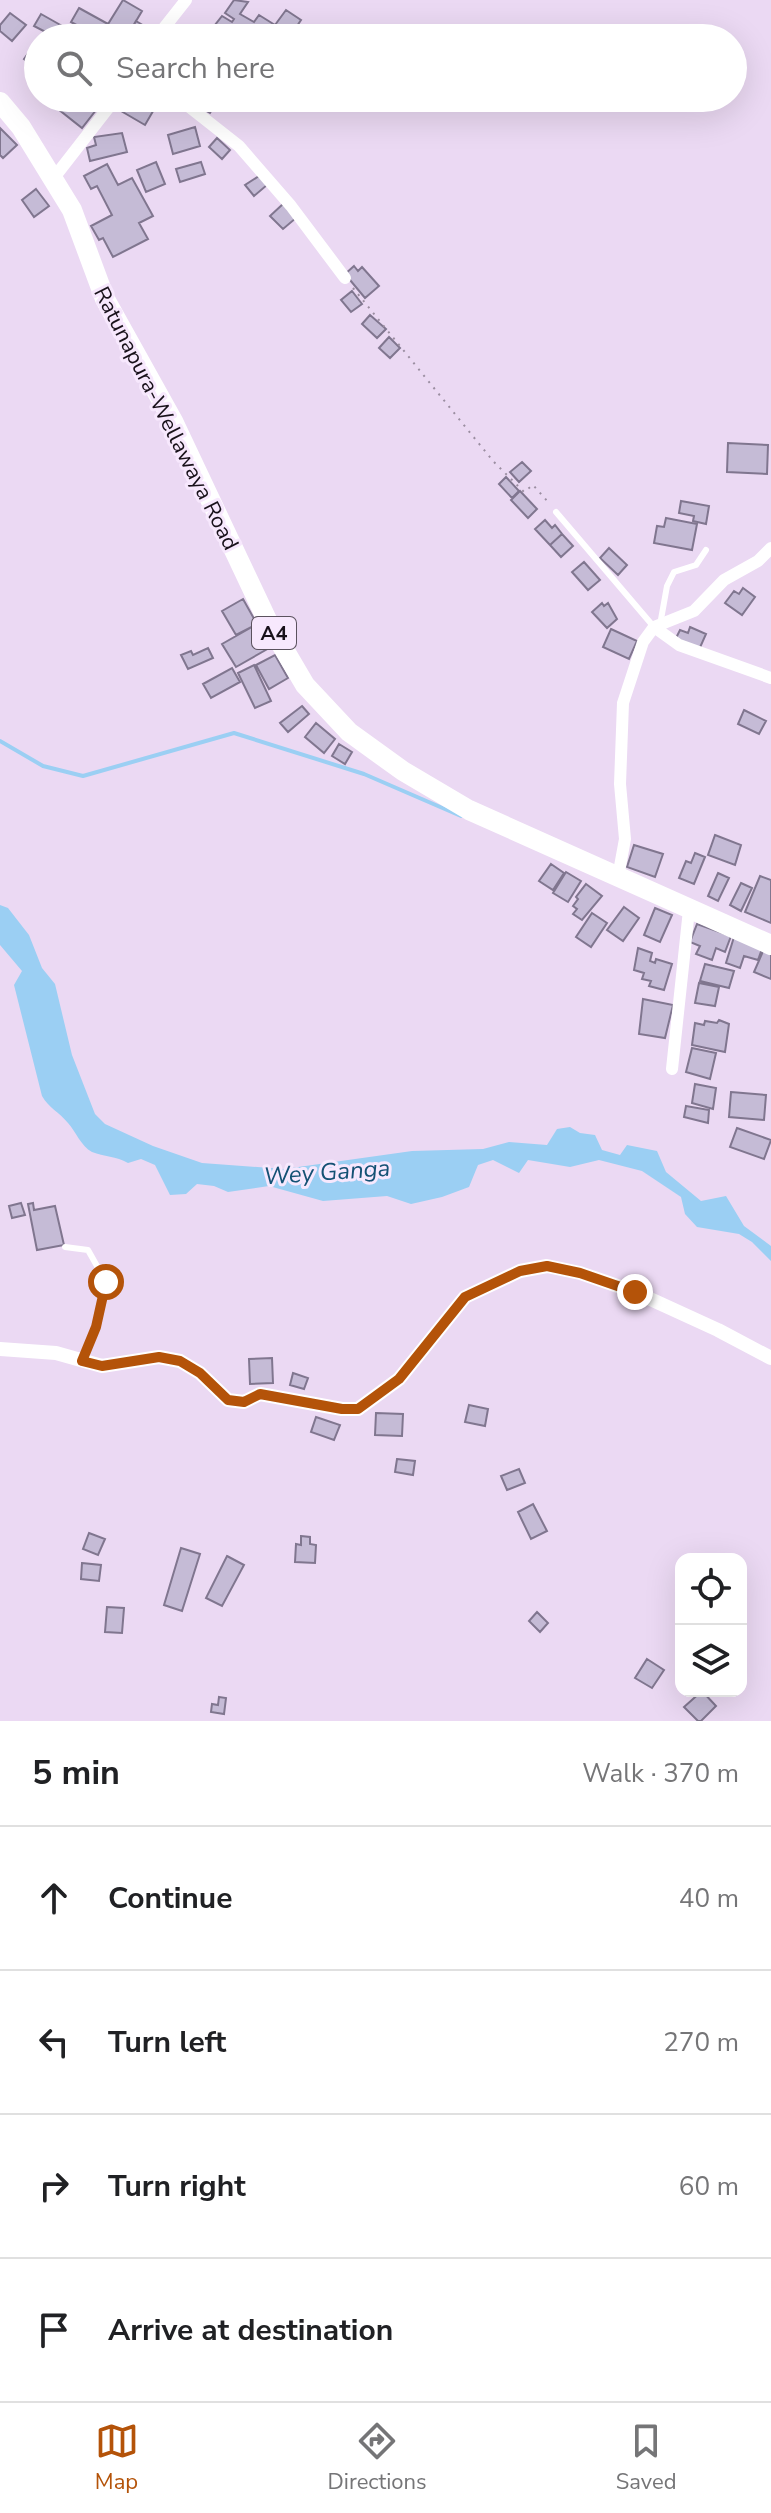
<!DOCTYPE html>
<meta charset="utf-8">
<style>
:root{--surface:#fff;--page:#f6f6f6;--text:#202124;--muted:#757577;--line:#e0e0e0;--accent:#b45309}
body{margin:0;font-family:"Nunito Sans",sans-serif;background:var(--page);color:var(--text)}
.controls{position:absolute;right:24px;bottom:24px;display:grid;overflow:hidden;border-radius:16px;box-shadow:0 8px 32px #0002}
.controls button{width:72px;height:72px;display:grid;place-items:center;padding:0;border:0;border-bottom:2px solid var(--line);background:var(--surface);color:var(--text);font:40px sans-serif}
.stop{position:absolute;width:24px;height:24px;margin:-18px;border:6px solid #b45309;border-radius:50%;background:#fff}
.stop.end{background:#b45309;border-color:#fff;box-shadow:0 2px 8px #0008}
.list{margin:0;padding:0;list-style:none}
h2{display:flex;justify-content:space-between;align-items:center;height:104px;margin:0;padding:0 32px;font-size:34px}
h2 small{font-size:26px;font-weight:400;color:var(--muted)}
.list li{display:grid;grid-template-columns:52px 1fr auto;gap:24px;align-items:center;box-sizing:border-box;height:144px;padding:0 32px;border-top:2px solid var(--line)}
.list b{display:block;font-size:30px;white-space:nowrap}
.list em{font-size:26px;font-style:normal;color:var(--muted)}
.icon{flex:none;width:44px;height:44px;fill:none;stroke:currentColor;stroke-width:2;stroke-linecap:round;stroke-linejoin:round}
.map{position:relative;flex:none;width:771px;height:1721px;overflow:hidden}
.search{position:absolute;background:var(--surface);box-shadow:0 8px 32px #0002;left:24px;right:24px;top:24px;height:88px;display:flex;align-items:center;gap:20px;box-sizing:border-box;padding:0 28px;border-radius:44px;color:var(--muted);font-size:30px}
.sheet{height:680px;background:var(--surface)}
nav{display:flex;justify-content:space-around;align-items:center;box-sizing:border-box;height:112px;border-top:2px solid var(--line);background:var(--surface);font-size:22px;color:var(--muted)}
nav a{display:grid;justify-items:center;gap:4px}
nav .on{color:var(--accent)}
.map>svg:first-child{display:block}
.water{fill:#9bcff3}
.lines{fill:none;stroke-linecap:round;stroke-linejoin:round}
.stream{stroke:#9bcff3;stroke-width:4}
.building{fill:#c5bbd6;stroke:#80768f;stroke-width:2}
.path{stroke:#9b8ea1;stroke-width:2;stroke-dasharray:2 6;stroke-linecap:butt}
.service{stroke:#fff;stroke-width:6}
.minor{stroke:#fff;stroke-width:12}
.tertiary{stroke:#fff;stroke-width:14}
.trunk{stroke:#fff;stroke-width:20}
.route{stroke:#b45309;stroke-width:10}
.labels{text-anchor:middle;stroke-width:6;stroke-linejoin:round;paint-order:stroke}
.shield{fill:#f7e8fd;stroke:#5b525e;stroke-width:2}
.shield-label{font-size:20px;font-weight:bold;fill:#18111a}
.street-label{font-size:22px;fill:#18111a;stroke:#f7e8fd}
.water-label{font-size:24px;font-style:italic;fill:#145174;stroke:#f7e8fd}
</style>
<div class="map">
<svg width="771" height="1721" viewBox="0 0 771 1721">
<rect width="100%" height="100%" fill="#ebd9f3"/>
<path class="water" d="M0,905L8,908L29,935L42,968L55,984L72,1055L95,1114L105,1124L153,1146L202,1163L284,1169L412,1151L483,1149L509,1142L547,1145L557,1129L570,1127L580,1133L595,1135L602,1150L620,1155L627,1145L657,1151L666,1172L701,1201L726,1196L744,1226L771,1246V1261L752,1242L739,1234L697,1227L685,1214L681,1197L642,1171L599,1160L570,1167L528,1160L519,1173L493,1160L478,1165L469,1187L442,1197L411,1204L387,1196L323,1201L269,1186L228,1192L214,1186L197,1184L186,1194L170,1195L155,1165L141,1159L128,1163C116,1156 104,1157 92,1152C81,1146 76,1132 68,1123C59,1112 49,1108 42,1096L14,985L22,971L0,945Z"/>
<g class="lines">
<path class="stream" d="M0,741L43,766L83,776L234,733L364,774L461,816"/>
</g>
<path class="building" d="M123,0L142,11L126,38H121L105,29Z
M234,0L248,2L240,14L254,22L259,15L275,25L286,10L301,20L289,38H213L216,34L213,32L217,27L215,25L222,16L232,22L234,19L225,13Z
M79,8L108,24L100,38L71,22Z
M10,13L26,25L12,41L0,31V25Z
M41,14L64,27L57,38L34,26Z
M136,21L146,27L140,38H126Z
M32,48L38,53V70L24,59Z
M59,98H99L96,102L100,105L82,128L53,105Z
M129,98H143L156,106L145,125L121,111Z
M184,98H217L218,99L210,113Z
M195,127L200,146L173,154L168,135Z
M0,128L17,145L3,158L0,155Z
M122,133L127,152L90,161L87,148L96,145L94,137Z
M217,138L230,150L222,159L209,147Z
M156,162L165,184L146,192L137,170Z
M201,162L205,174L180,182L176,169Z
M107,164L118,185L132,178L153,216L139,223L148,239L113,257L103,238L99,240L91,226L112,215L97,186L91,189L84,176Z
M259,176L267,185L254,196L245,185Z
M36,189L49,206L34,217L22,200Z
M283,204L296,218L283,229L270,216Z
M354,266L358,271L362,267L379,286L365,298L345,274Z
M352,291L362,304L351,312L341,300Z
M370,315L386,329L377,338L362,324Z
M389,337L400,348L390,358L379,348Z
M728,443L768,445L767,474L727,472Z
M522,462L531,471L519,482L510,472Z
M506,477L519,491L512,498L499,484Z
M520,491L537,509L528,518L511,500Z
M681,501L709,506L706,524L693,521L694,516L679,513Z
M666,518L697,524L692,550L654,543L657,526L664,527Z
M545,520L552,528L555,525L562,534L550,545L535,529Z
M562,534L573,546L561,557L550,545Z
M609,548L627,565L618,575L600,558Z
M584,562L600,580L588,590L572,572Z
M743,588L755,597L742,615L725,603L734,591L739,594Z
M243,599L257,624L236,635L222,611Z
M602,603L604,606L608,603L617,619L607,628L592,612Z
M257,624L271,647L236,667L222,644Z
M690,627L706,634L698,652L674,642L680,630L688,633Z
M611,629L637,641L629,659L603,647Z
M208,648L213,658L188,669L181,655L191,651L193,655Z
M275,655L288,678L269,689L256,665Z
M254,665L271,701L255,708L238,673Z
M232,668L240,682L211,698L203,684Z
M302,706L309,714L288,732L280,723Z
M744,710L766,721L759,734L738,724Z
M316,723L335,739L324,753L305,737Z
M339,744L352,752L345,764L332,756Z
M715,835L741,845L735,865L708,855Z
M634,845L663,854L655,877L627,867Z
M695,853L705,857L694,884L679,878L686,861L691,863Z
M551,864L564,873L553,890L539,881Z
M566,872L581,881L568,902L553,893Z
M718,873L729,878L718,901L708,896Z
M760,876L771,880V923L745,912Z
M741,883L752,888L741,911L730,905Z
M586,884L602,896L582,920L573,914L577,909L573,906L578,899L576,897Z
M624,907L639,918L623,941L607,930Z
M655,908L672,915L660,942L644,935Z
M592,913L607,923L591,947L576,937Z
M697,924L731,936L725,952L716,948L712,960L696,954L700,946L690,942Z
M734,937L763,946L758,960L744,956L740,968L726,963Z
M638,948L652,953L650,961L655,963L656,959L672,964L664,990L649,986L651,981L642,979L644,973L634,970Z
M764,949L771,952V979L754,972Z
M705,964L734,971L729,988L700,981Z
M699,983L719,987L715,1006L695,1003Z
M643,999L673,1005L665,1038L639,1034Z
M719,1020L729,1024L725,1052L692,1045L695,1023L704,1025L705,1021L717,1023Z
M692,1048L716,1053L710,1079L686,1072Z
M695,1084L716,1088L713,1109L692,1103Z
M731,1092L766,1095L764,1120L729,1117Z
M686,1106L709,1110L708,1123L684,1117Z
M737,1128L771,1140L764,1159L730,1147Z
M21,1203L25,1215L12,1218L9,1206Z
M33,1203L34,1210L55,1206L64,1245L37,1250L28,1204Z
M272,1358L273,1383L250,1384L249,1359Z
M293,1373L308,1378L304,1389L290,1385Z
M469,1405L488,1409L485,1426L465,1422Z
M376,1413L403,1414L402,1436L375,1435Z
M316,1417L340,1425L334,1440L311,1432Z
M397,1459L415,1461L413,1475L395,1472Z
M519,1469L525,1483L507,1490L501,1476Z
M533,1504L547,1531L531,1539L518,1512Z
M89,1533L105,1539L98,1555L83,1549Z
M301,1536L310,1537V1544L316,1545L315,1563L295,1562L296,1544L301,1545Z
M181,1548L200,1554L182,1611L164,1605Z
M227,1556L244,1565L222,1606L206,1598Z
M82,1563L101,1565L99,1581L81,1579Z
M107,1607L124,1608L122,1633L105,1632Z
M537,1612L548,1623L540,1632L529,1621Z
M647,1659L664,1670L652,1688L635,1678Z
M702,1691L716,1706L701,1721H698L684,1707Z
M219,1697L226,1698L224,1714L211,1712L212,1704L218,1705Z"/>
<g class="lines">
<path class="path" d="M353,288L493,461L524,492L533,485L549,503"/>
<path class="service" d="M556,512L654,627
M660,625L667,586L674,572L696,565L706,550
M65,1247L88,1250L106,1282L96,1327L83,1358"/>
<path class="minor" d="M156,38L186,0
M178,98L239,146L291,206L345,278
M53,179L116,98
M654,627L679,645L771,678
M618,877L625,839L620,784L623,703L643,642L654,627L694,611L724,580L758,561L771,548
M672,1069L689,910"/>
<path class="tertiary" d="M0,1349L56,1353L102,1366L159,1357L180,1361L200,1373L228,1400L244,1402L260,1394L342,1409H358L399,1379L465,1297L520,1271L547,1266L580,1273L635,1292L718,1330L771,1358"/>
<path class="trunk" d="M0,102L21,127L72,210L105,299L173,421L268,622L305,685L349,732L403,771L469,810L771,945"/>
</g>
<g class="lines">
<path class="route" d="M106,1282L96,1327L82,1361L102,1366L159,1357L180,1361L200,1373L228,1400L244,1402L260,1394L342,1409H358L399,1379L465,1297L520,1271L547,1266L580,1273L635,1292"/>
</g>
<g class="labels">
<rect class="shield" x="252" y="617" width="44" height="32" rx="6"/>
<g class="shield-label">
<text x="274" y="640">A4</text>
</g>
<g class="street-label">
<text transform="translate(167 418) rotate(63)" y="8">Ratunapura-Wellawaya Road</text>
</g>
<g class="water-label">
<text transform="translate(327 1172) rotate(-4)" y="8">Wey Ganga</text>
</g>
</g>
</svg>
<div class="controls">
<button><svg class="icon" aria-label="locate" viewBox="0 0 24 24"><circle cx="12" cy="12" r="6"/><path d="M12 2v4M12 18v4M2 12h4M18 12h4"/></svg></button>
<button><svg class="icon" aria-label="layers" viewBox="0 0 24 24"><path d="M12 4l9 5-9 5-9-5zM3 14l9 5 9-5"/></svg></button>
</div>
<div class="stop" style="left:106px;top:1282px"></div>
<div class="stop end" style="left:635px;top:1292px"></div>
<div class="search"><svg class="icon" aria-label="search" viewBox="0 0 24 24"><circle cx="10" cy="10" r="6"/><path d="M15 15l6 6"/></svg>Search here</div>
</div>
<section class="sheet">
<h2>5 min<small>Walk · 370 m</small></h2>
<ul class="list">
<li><svg class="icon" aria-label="ahead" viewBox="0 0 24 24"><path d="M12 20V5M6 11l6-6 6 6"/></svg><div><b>Continue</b></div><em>40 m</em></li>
<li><svg class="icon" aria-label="left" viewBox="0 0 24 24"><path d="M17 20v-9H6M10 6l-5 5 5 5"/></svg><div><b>Turn left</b></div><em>270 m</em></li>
<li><svg class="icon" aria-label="right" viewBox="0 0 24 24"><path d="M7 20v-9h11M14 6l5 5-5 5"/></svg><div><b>Turn right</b></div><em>60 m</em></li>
<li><svg class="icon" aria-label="arrive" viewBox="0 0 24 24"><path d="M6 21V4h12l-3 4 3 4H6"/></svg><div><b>Arrive at destination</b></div></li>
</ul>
</section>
<nav>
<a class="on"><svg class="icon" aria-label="map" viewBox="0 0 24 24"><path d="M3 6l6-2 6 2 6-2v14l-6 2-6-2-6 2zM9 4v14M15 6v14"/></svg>Map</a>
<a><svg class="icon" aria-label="directions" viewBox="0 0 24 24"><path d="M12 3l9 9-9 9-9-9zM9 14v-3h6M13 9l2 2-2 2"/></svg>Directions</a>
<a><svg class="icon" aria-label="saved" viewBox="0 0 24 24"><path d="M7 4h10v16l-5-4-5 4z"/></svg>Saved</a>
</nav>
